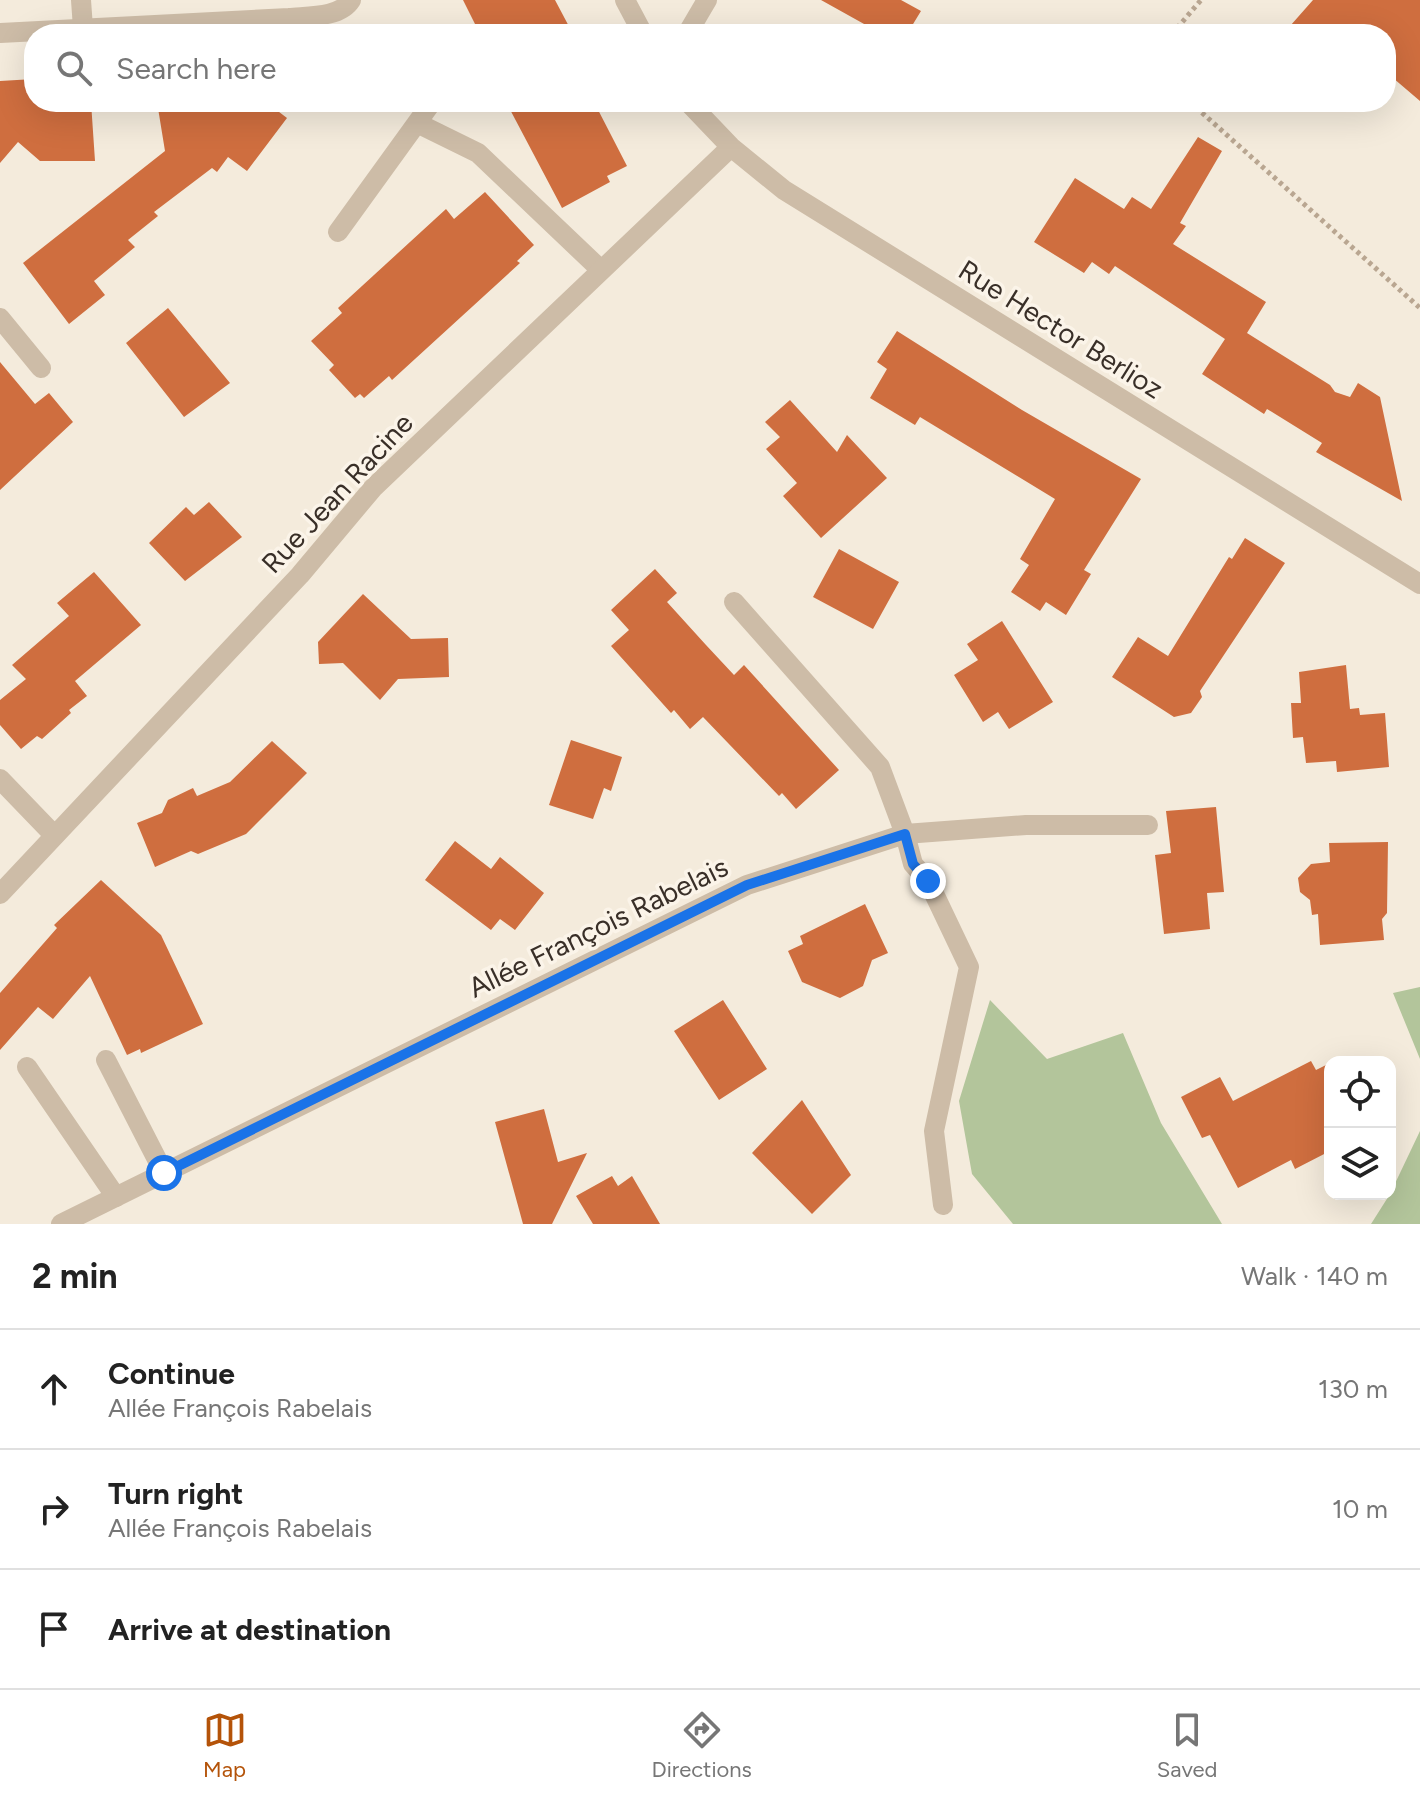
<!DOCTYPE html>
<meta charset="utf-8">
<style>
:root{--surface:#fff;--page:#f6f6f6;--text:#222;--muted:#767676;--line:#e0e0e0;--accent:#b45309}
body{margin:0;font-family:Figtree,sans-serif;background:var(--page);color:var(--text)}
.controls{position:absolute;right:24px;bottom:24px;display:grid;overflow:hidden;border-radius:16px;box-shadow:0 8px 32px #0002}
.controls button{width:72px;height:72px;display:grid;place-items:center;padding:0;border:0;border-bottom:2px solid var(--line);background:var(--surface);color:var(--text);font:40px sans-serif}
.stop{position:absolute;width:24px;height:24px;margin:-18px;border:6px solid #1a73e8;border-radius:50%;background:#fff}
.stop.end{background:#1a73e8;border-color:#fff;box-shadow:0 2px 8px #0008}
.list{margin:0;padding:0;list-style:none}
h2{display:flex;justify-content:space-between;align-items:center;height:104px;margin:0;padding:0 32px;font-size:34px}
h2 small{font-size:26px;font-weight:400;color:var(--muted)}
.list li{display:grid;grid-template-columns:52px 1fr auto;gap:24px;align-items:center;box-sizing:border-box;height:120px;padding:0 32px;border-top:2px solid var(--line)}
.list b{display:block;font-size:30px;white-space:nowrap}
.list p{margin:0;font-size:26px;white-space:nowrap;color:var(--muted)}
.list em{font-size:26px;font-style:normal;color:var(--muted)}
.icon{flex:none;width:44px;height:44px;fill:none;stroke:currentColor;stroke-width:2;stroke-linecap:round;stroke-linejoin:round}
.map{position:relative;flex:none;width:1420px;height:1224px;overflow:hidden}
.search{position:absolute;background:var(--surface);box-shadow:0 8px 32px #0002;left:24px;right:24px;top:24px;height:88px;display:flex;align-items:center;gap:20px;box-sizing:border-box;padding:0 28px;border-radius:32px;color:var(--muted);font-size:30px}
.sheet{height:464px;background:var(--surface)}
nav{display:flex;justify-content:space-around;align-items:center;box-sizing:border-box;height:112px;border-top:2px solid var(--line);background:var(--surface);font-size:22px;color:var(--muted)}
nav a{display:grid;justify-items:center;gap:4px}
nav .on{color:var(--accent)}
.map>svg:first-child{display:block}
.green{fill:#b3c59b}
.building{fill:#cf6e3f}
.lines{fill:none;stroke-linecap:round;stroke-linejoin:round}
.path{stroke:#b9a691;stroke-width:5;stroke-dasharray:4 4;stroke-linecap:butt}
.lane{stroke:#cdbca7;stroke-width:20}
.street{stroke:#cdbca7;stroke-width:20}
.route{stroke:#1a73e8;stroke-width:10}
.labels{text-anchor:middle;stroke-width:7;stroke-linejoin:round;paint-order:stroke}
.street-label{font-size:28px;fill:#392f28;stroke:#fbf4e9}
</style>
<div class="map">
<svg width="1420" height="1224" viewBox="0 0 1420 1224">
<rect width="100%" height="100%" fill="#f4ebdc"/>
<path class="green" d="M1420,987V1059L1393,993Z
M990,1000L1047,1059L1123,1033L1161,1123L1222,1224H1013L972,1174L959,1101Z
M1420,1131V1224H1371L1390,1194Z"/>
<path class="building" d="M463,0H555L573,34H480Z
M821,0H901L921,11L907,34H882Z
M1313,0H1420V101L1386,72V34H1283Z
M34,79V102H91L95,161H40L18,142L0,163V81Z
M157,102H266L287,118L247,171L228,157L217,172L212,168L154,212L158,216L128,240L135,247L94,281L105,295L69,324L23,263L165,151Z
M506,102H594L627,166L607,176L610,182L562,208Z
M1198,137L1222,151L1180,223L1186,226L1173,244L1266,302L1247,333L1330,385L1335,392L1350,397L1358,383L1380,397L1402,501L1316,452L1322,443L1267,409L1264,414L1202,374L1225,339L1115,266L1109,274L1092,262L1084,273L1034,242L1075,178L1124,209L1132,197L1151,209Z
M485,192L534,245L517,261L520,263L392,380L389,376L364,398L360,394L355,398L329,370L334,365L311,341L342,313L338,308L446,209L454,219Z
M168,308L230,383L184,417L126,343Z
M897,331L1022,410L1141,479L1084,570L1091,574L1066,615L1046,602L1040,611L1011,592L1029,565L1020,559L1055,499L920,417L915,425L870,398L887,369L877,362Z
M0,362L35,404L49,393L73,422L0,490Z
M790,400L837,452L847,435L887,478L821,538L783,496L797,483L766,449L780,437L765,422Z
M209,502L242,537L185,581L149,543L186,507L194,515Z
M1245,538L1285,563L1200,691L1202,697L1191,713L1174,717L1112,677L1138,637L1168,656L1229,557L1232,559Z
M839,549L899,582L873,629L813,597Z
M655,569L677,593L667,602L706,645L734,675L744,665L839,770L796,809L782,793L779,796L703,717L690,729L674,710L671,713L611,646L629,630L611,610Z
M94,572L141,625L75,681L87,696L69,710L71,713L42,739L37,736L21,749L0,725V700L26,679L12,665L69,616L57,603Z
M363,594L411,639L448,638L449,677L398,679L380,700L343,663L319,664L318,642Z
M1002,621L1053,702L1009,729L998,712L983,722L954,675L978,660L967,644Z
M1346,665L1350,709L1359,708L1360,715L1385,713L1389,767L1337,772L1336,761L1306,763L1303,737L1293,738L1291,703H1301L1299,672Z
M571,740L622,757L611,791L604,788L593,819L549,805Z
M272,741L307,773L246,834L198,854L191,851L155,867L137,823L162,813L168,800L193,788L197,796L230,782Z
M1216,807L1224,892L1207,893L1210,929L1164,934L1155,855L1171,853L1166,811Z
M455,841L491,869L500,857L544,893L515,930L500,919L491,930L425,880Z
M1388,842L1387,913L1382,919L1384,940L1320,945L1318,914L1312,915L1310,900L1300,892L1298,878L1311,864L1330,862L1329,843Z
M101,880L161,935L203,1024L141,1053L140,1049L127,1055L90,976L53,1019L38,1007L0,1050V993L57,928L54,925Z
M865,904L888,953L872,960L863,986L840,998L802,982L788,951L803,944L800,936Z
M723,1000L767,1069L719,1100L674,1031Z
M1311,1061L1316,1070L1330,1063V1151L1295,1169L1291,1160L1238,1188L1210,1135L1202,1138L1181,1097L1220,1077L1233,1101Z
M802,1100L851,1175L812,1214L752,1153Z
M544,1109L558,1162L587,1153L552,1224H523L495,1122Z
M612,1176L618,1186L632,1176L660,1224H593L576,1196Z"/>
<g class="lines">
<path class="path" d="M1172,34L1201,0
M1190,102L1420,308"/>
<path class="lane" d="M81,0L83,28
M687,34L707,0
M417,123L478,153L601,270
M338,232L432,102
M905,834L1026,825H1148
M106,1060L164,1173
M27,1067L116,1197"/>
<path class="street" d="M625,0L643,34
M0,33L289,18C307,16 340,18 351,0
M688,102L731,147L784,190L1420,584
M0,318L41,368
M734,602L880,767L905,834
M0,779L53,834
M0,894L300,575L373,488L731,147
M61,1224L747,885L905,834L913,864L928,881L969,967L934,1131L943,1205"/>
</g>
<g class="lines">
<path class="route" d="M164,1173L747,885L905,834L913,864L928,881"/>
</g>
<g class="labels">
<g class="street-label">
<text transform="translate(1061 329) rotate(32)" y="10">Rue Hector Berlioz</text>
<text transform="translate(337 493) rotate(-47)" y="10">Rue Jean Racine</text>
<text transform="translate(598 927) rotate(-26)" y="10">Allée François Rabelais</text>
</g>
</g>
</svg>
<div class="controls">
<button><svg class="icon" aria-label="locate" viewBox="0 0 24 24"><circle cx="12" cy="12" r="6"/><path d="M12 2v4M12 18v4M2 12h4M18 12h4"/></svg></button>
<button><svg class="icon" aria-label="layers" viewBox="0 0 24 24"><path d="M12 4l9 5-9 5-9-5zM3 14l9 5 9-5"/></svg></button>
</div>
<div class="stop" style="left:164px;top:1173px"></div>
<div class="stop end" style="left:928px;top:881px"></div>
<div class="search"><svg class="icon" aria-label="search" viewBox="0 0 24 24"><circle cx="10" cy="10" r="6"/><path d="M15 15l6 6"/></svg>Search here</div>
</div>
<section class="sheet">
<h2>2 min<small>Walk · 140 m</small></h2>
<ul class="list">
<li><svg class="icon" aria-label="ahead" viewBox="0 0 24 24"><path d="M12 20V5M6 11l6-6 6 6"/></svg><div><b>Continue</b><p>Allée François Rabelais</p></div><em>130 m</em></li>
<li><svg class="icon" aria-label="right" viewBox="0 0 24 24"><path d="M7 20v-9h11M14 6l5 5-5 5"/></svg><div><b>Turn right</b><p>Allée François Rabelais</p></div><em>10 m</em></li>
<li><svg class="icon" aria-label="arrive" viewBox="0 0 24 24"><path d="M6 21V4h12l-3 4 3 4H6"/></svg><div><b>Arrive at destination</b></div></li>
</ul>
</section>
<nav>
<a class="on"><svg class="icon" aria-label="map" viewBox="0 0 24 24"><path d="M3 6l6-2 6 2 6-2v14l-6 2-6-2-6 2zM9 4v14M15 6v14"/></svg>Map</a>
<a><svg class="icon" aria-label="directions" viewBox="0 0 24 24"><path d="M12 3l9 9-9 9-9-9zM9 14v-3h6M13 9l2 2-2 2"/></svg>Directions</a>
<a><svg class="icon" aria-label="saved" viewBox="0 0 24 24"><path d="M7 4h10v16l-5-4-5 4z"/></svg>Saved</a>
</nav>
